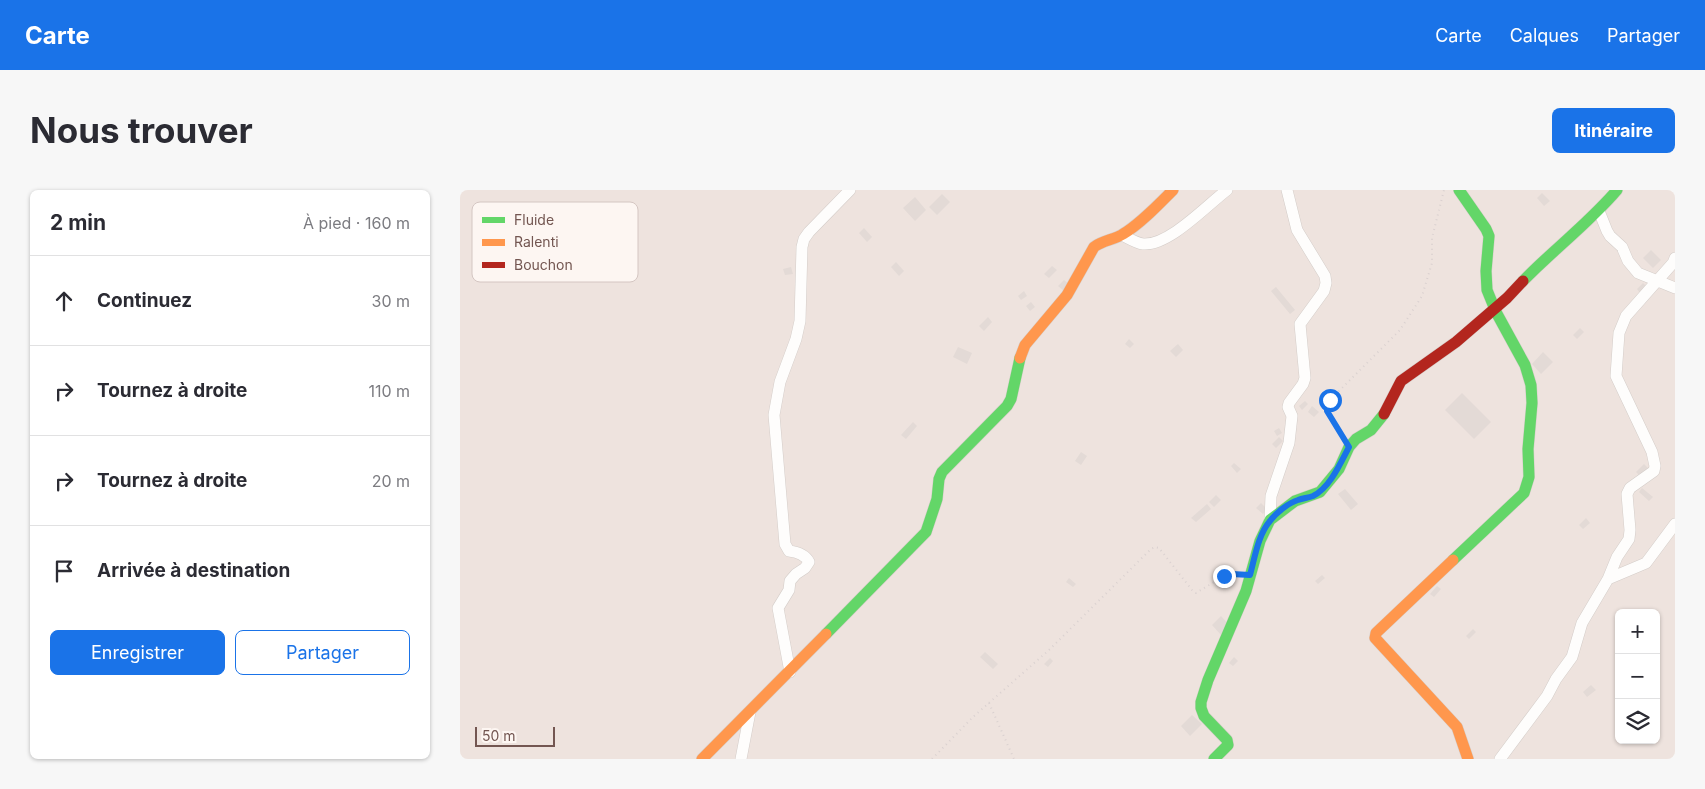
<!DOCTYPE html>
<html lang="fr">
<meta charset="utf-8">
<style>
:root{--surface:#fff;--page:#f7f7f7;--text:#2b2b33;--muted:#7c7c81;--line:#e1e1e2;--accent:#1a73e8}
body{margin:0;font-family:Inter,sans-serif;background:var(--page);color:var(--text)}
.controls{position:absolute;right:15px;bottom:15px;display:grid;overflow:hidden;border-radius:8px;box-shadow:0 1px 4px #0004}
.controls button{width:45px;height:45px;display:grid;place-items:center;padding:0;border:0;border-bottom:1px solid var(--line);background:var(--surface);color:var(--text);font:25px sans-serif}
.scale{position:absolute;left:15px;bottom:12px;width:80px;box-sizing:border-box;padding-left:5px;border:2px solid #735651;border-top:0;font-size:14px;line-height:18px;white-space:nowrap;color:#735651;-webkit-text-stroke:4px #fdf6f2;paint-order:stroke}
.stop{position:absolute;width:15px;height:15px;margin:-11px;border:4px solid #1a73e8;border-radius:50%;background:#fff}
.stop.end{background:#1a73e8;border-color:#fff;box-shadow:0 1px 5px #0008}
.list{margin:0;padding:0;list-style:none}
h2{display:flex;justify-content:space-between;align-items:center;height:65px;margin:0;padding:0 20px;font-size:21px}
h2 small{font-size:16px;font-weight:400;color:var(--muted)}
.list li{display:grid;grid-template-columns:32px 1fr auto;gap:15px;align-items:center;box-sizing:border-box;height:90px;padding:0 20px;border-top:1px solid var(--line)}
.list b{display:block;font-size:19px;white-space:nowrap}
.list em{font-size:16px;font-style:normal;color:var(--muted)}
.actions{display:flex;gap:10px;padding:15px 20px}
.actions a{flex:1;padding:11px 0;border:1px solid var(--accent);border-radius:8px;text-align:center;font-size:18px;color:var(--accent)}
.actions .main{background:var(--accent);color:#fff}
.icon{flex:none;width:28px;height:28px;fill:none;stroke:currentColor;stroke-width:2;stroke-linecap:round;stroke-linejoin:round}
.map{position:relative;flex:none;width:1215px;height:569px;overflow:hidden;border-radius:8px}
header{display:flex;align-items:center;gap:30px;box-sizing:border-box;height:70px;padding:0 25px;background:var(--accent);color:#fff}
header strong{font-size:24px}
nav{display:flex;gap:28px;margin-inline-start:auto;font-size:18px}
.intro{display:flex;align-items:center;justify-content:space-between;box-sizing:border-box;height:120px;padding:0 30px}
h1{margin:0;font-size:35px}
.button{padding:12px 22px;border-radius:8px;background:var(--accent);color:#fff;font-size:18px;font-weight:700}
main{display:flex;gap:30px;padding:0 30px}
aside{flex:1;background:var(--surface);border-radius:8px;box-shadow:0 1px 4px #0004}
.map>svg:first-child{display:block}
.residential{fill:#eee3de;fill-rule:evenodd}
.building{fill:#e3dad6}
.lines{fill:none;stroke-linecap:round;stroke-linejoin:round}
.street-casing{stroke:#d4cdc9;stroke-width:12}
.fast-casing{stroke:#d6ceca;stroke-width:12}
.slow-casing{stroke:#d6ceca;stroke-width:12}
.jam-casing{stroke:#d6ceca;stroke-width:12}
.path{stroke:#dad1d0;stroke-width:2;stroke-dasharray:1 4;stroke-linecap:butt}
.street{stroke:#fefdfc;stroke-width:11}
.fast{stroke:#63d668;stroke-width:11}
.slow{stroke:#ff974d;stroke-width:11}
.jam{stroke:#b3261e;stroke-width:11}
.route{stroke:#1a73e8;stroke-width:6}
.key{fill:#fdf6f2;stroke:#d4c6c2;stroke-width:1}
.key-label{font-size:14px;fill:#735651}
</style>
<header>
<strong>Carte</strong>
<nav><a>Carte</a><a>Calques</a><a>Partager</a></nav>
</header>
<div class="intro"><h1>Nous trouver</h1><a class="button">Itinéraire</a></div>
<main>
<aside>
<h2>2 min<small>À pied · 160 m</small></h2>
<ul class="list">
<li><svg class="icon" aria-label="ahead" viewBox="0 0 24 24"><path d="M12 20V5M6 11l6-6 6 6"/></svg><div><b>Continuez</b></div><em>30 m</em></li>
<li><svg class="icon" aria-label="right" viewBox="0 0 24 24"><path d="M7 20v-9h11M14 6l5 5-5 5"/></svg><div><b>Tournez à droite</b></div><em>110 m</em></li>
<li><svg class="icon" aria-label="right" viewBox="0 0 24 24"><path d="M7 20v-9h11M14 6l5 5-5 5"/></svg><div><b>Tournez à droite</b></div><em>20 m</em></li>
<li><svg class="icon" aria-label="arrive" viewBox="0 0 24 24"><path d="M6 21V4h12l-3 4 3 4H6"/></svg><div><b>Arrivée à destination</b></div></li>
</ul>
<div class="actions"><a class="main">Enregistrer</a><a>Partager</a></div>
</aside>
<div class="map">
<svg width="1215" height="569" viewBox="0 0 1215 569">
<rect width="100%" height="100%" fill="#f6f2ee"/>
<path class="residential" d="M0,0H1215V569H0ZM1159,423H1196V550H1159Z"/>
<path class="building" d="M1082,3L1090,11L1084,16L1077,8Z
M482,4L490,12L477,25L469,17Z
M455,7L466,20L455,31L443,18Z
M404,38L412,47L407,52L399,43Z
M1191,60L1201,70L1193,78L1183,68Z
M436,72L444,81L439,86L431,77Z
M592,76L597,80L589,88L584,84Z
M331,77L333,84L325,85L323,79Z
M604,90L610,95L604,101L598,96Z
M1183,93L1187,97L1180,103L1177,99Z
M816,97L835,120L830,124L811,101Z
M564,101L567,106L561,110L558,106Z
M571,112L575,117L570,121L566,116Z
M528,127L532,132L524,141L519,136Z
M1120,138L1124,142L1117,149L1113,145Z
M669,149L674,154L670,158L665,154Z
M718,154L723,160L716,167L710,161Z
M498,157L512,163L507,174L493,167Z
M1083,162L1093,172L1081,184L1072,174Z
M1002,203L1031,232L1014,249L985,220Z
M845,211L848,214L842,220L839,216Z
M852,216L859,222L854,227L848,222Z
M453,232L457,236L446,249L441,245Z
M819,238L822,243L817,246L814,241Z
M819,247L823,251L816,258L812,254Z
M621,262L627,266L621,275L615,271Z
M774,273L781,279L777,283L771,276Z
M1184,274L1189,279L1181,287L1176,282Z
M1182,298L1193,307L1189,311L1179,302Z
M885,299L898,314L891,320L878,304Z
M756,305L761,310L754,317L749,312Z
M801,313L807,319L803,324L796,318Z
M747,314L751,319L736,332L731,328Z
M1126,328L1130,333L1123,339L1119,335Z
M862,385L865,388L858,394L855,391Z
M609,388L616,394L613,397L606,392Z
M977,396L981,399L974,407L970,404Z
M761,426L770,436L761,445L752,435Z
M1013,439L1016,442L1009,449L1006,446Z
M525,462L538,474L533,479L520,467Z
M774,467L778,471L773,476L769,473Z
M590,468L593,471L588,477L584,474Z
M1131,495L1136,500L1127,507L1123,502Z
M732,525L742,534L730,546L721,536Z"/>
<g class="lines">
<g class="street-casing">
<path id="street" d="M1139,21L1147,41L1150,46L1162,57L1168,71L1178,83L1215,98
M662,45C668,48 676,53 683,54C709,56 747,15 767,0
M810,330L811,306L829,253L832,226L828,217L829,213L843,194L845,188L840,134L864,101L866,93L865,86L837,40L827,0
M1148,389L1186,373L1215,334
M330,482L318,418L329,400L330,391L336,384L345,378L349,372C345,364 337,362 329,361L325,354L314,225L320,192L336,149L340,131L342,57L344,49L349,42L390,0
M281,569L290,522
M1040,569L1087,506L1096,489L1112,467L1122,433L1148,389L1157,367L1169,349L1170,340L1167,304L1170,298L1194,281L1195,276L1192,262L1156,186L1159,143L1166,126L1213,73L1215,68"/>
</g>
<g class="fast-casing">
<path id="fast" d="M1063,91C1094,59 1129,33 1157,0
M993,370L1064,303L1069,287L1068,259L1072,213L1071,195L1065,175L1036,122L1027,100L1026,81L1029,46L1026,39L999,0
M366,444L466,342L477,309L479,289L482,282L547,216L551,209L560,168
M754,569L768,555L767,550L744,526L741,518V512L748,490L786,401L800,351L810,330L835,311L860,302L879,279L889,257L896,249L911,240L924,224"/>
</g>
<g class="slow-casing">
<path id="slow" d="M560,168L565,155L607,105L634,57C643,50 654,50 663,44C680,34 698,15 713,0
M993,370L916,443L915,448L997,537L1008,569
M242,569L366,444"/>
</g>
<g class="jam-casing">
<path id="jam" d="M924,224L941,191L996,152L1047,108L1063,91"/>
</g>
<path class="path" d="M881,244C875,233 863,222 870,210L940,140L962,106L972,73V48L984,0
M529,513L554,569
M472,569L513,527L589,460L691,359L695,357L699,358L732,400L736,403L764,386L778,384"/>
<use href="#street" class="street"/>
<use href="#fast" class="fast"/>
<use href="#slow" class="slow"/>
<use href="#jam" class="jam"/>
</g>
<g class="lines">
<path class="route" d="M764,386L772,384L790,385C795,367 798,345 810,331C816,323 828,313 838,310C843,308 848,308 853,306C870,298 881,272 889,257L867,221V216L870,210"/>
</g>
<rect x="12" y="12" width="166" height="80" rx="8" class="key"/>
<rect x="22" y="27" width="23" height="6" fill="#63d668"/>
<rect x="22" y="49" width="23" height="7" fill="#ff974d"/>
<rect x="22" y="72" width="23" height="6" fill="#b3261e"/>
<g class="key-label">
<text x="54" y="35">Fluide</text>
<text x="54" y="57">Ralenti</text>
<text x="54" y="80">Bouchon</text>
</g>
</svg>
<div class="controls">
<button>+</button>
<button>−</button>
<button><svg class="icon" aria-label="layers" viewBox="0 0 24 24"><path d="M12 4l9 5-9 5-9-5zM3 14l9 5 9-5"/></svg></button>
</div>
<div class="scale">50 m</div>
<div class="stop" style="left:870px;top:210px"></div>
<div class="stop end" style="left:764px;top:386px"></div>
</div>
</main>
